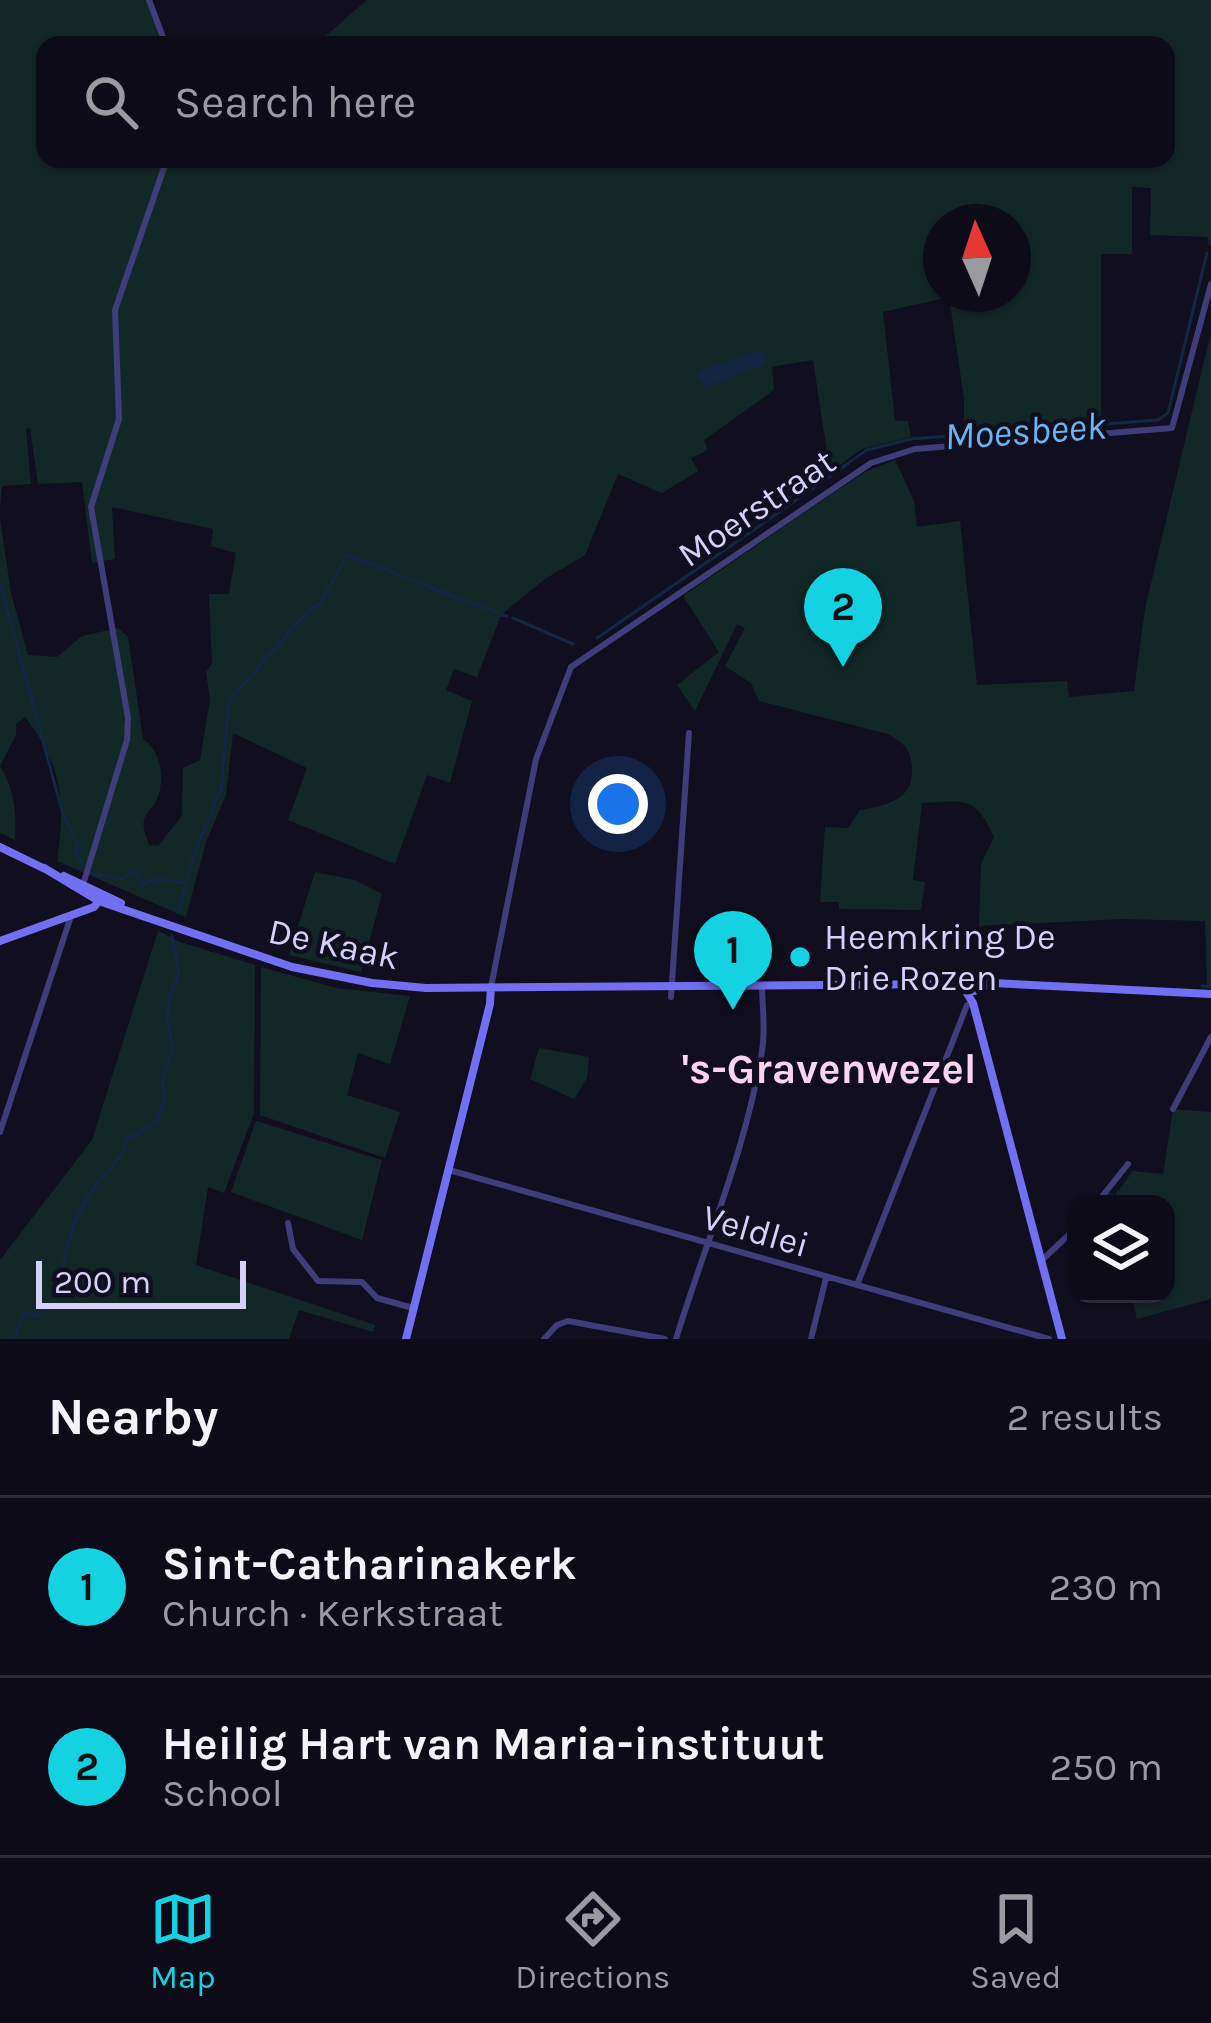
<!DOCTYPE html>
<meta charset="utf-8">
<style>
:root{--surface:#0d0b17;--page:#161420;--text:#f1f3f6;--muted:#9a9ba1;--line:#2d2b36;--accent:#15d2e3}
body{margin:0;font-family:Karla,sans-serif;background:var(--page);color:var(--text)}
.controls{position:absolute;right:36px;bottom:36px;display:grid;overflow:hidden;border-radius:24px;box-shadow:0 3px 9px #0004}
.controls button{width:108px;height:108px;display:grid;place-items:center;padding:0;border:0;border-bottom:3px solid var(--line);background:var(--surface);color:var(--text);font:60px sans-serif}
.compass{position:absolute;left:923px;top:204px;width:108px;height:108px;border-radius:50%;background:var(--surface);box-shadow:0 3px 9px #0004;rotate:357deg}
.scale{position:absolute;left:36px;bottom:30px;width:210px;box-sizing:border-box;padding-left:12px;border:6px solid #d5d1fb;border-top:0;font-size:33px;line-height:42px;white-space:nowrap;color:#d5d1fb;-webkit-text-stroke:9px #110f1f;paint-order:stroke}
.you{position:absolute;left:618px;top:804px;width:42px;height:42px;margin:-30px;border:9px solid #fff;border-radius:50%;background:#1a73e8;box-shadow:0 0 0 18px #1a73e833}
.badge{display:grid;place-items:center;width:78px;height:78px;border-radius:50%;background:var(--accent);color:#111;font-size:39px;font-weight:700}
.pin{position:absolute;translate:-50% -99px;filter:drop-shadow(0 3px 6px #0008)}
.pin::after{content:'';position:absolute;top:63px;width:42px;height:36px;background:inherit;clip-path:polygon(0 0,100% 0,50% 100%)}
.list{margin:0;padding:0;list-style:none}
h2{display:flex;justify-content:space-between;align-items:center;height:156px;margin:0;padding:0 48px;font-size:51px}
h2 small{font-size:39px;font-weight:400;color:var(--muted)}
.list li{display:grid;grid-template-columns:78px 1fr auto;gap:36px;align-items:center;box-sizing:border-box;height:180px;padding:0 48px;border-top:3px solid var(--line)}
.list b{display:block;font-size:45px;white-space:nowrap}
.list p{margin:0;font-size:39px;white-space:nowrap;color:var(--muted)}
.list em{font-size:39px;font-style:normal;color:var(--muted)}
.icon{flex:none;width:66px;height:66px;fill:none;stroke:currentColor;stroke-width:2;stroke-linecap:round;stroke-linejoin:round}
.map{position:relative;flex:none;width:1211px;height:1339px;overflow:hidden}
.search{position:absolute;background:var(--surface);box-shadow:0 3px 9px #0004;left:36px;right:36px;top:36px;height:132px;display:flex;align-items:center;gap:30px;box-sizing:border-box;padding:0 42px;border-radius:24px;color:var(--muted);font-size:45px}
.sheet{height:516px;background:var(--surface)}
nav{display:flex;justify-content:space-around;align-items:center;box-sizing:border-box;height:168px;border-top:3px solid var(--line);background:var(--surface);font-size:33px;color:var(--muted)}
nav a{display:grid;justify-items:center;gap:6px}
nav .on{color:var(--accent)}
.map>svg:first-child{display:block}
.green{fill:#122827;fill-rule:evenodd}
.water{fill:#122744}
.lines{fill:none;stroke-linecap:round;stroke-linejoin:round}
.stream{stroke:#122744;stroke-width:3}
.street{stroke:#3f3e7a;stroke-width:6}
.secondary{stroke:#7170f2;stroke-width:8}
.poi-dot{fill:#15d2e3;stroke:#110f1f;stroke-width:4.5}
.labels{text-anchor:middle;stroke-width:9;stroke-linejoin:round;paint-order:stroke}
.street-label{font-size:36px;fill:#d5d1fb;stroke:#110f1f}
.poi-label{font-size:36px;fill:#d5d1fb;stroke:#110f1f;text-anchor:start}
.water-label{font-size:39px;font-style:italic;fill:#68b5f1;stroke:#110f1f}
.quarter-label{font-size:42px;font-weight:bold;fill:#fbd3ed;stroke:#110f1f}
</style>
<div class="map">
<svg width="1211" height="1339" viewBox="0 0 1211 1339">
<rect width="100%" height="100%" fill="#110f1f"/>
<path class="green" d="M0,0H152L169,45H45V159H1166V45H315L367,0H1211V246L1207,237L1150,235L1151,188L1132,187V254H1101V420L964,432V399L949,297L883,312L895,421H908L911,437L862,449L830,472L813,360L772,367L774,390L704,440L708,450L691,458L698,471L662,493L618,474L585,555L545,579L501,615L477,677L454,669L446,690L472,701L450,783L427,775L395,864L288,820L307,768L233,733L226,795L206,842L186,917L57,861C66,800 62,766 25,717L16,724V735L0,766C14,788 17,814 15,840L0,833V519L11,593L28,655L57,657L82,636L118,628L128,637L143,739C161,750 166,782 156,801C153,807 147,811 145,817C141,826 146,836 149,845L158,846L182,816L183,768L200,760L210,699L206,672L212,664L209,594H229L236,553L211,546L213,529L112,507L115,559L92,563L82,482L38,484L30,428L26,429L31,484L2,486L0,507ZM941,222H1013V294H941Z
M1211,332V986H1207L1205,921L1121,919L979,926L981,864L994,837C975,795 965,801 922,803L913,880L925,882L921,910L839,909V902H820L825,827L848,828L860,810C884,806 911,801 912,773C912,751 907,745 888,734L759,701L751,683L725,666L745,628L737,624L695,711L677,685L719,652L683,596L833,493L867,471L895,460L914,501L917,527L960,521L977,685L1067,681L1069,697L1134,691L1145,609Z
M315,872L355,880L382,894L361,972L289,955Z
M158,931L180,942L255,965L254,1113L224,1193L208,1187L196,1265L375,1325L373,1332L299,1310L289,1339H0V1260L92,1140Z
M261,967L336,988L410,996L390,1064L358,1053L347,1095L400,1112L385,1158L260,1115Z
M539,1048L589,1057L587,1078L574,1099L530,1079Z
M1173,1109L1211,1112V1299L1137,1319L1131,1294H1166V1204H1099L1107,1192L1115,1195L1133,1171L1163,1174Z
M256,1121L382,1160L362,1240L231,1192Z"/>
<path class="water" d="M761,350L765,355L764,365L710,385H703L697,377L701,370Z"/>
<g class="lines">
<path class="stream" d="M1210,243L1211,240
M745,536L867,450L911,439L1158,420L1168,413L1207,253
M0,583L62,811L78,845L76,853L85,866
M501,615L507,616
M513,618L573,644
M597,638L742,538
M90,873L122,879L131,872L138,875L142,884L158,879L186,883L178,913
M186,883C191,859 200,839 210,817C215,807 213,800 221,791L229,701L309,610L320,604L347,555L495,612
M1202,986L1211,987
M14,1339L24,1313L37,1316L52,1304L75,1221L89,1194L124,1152L125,1140L156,1122L165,1100L162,1080L173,1048L167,1020L169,999L179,973L172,936"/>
<path class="street" d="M149,0L166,45
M82,888L127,740L128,718L91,507L119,419L115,310L167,159
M491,987L536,759L571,667L871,463L915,449L1172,428L1211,284
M671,997L689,733
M1173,1109L1211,1037
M0,1132L71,916
M449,1170L1049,1339
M1096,1204L1128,1164
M288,1223L293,1249L318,1281L362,1282L377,1298L413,1308
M1041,1261L1076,1228
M857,1285L967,1005L973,1003
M544,1339L557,1325L568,1321L665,1339
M676,1339C705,1244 746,1150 762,1051C766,1029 762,1006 762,985
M811,1339L826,1278"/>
<path class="secondary" d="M0,847L45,869
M44,868L99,901L122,909L292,967L372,983L426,988L948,984L974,991L992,983
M64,876L121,903
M0,941L94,907L99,901
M965,988L973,984L992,983L1211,994
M965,990L973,1003L1062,1339
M406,1339L490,1004L491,987"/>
</g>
<circle class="poi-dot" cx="800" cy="957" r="12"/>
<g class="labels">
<g class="street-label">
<text transform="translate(756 507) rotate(-34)" y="13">Moerstraat</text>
<text transform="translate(334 943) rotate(12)" y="13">De Kaak</text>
<text transform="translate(756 1230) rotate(16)" y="13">Veldlei</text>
</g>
<g class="poi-label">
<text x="824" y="949">Heemkring De<tspan x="824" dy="41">Drie Rozen</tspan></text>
</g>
<g class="water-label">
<text transform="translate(1025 430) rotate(-4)" y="14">Moesbeek</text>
</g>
<g class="quarter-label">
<text x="829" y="1083">'s-Gravenwezel</text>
</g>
</g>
</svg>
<div class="controls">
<button><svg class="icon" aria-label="layers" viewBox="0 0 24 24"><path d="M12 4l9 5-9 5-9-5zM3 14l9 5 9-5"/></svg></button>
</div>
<svg class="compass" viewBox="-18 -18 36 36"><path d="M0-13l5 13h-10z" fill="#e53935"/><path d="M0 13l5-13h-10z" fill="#9a9ba1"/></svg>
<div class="scale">200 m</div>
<div class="you"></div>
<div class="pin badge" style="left:733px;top:1010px">1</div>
<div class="pin badge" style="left:843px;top:667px">2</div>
<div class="search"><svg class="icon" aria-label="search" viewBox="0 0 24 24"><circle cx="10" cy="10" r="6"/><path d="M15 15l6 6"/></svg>Search here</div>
</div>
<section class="sheet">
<h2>Nearby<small>2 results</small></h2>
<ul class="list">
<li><span class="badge">1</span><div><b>Sint-Catharinakerk</b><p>Church · Kerkstraat</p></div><em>230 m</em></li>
<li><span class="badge">2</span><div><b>Heilig Hart van Maria-instituut</b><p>School</p></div><em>250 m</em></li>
</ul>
</section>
<nav>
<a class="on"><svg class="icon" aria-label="map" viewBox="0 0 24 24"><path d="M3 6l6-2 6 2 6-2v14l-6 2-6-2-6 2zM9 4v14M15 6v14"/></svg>Map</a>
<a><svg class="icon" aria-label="directions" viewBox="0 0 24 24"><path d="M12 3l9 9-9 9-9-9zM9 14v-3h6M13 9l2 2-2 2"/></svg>Directions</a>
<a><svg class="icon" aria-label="saved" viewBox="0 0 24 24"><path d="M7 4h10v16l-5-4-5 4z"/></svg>Saved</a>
</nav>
